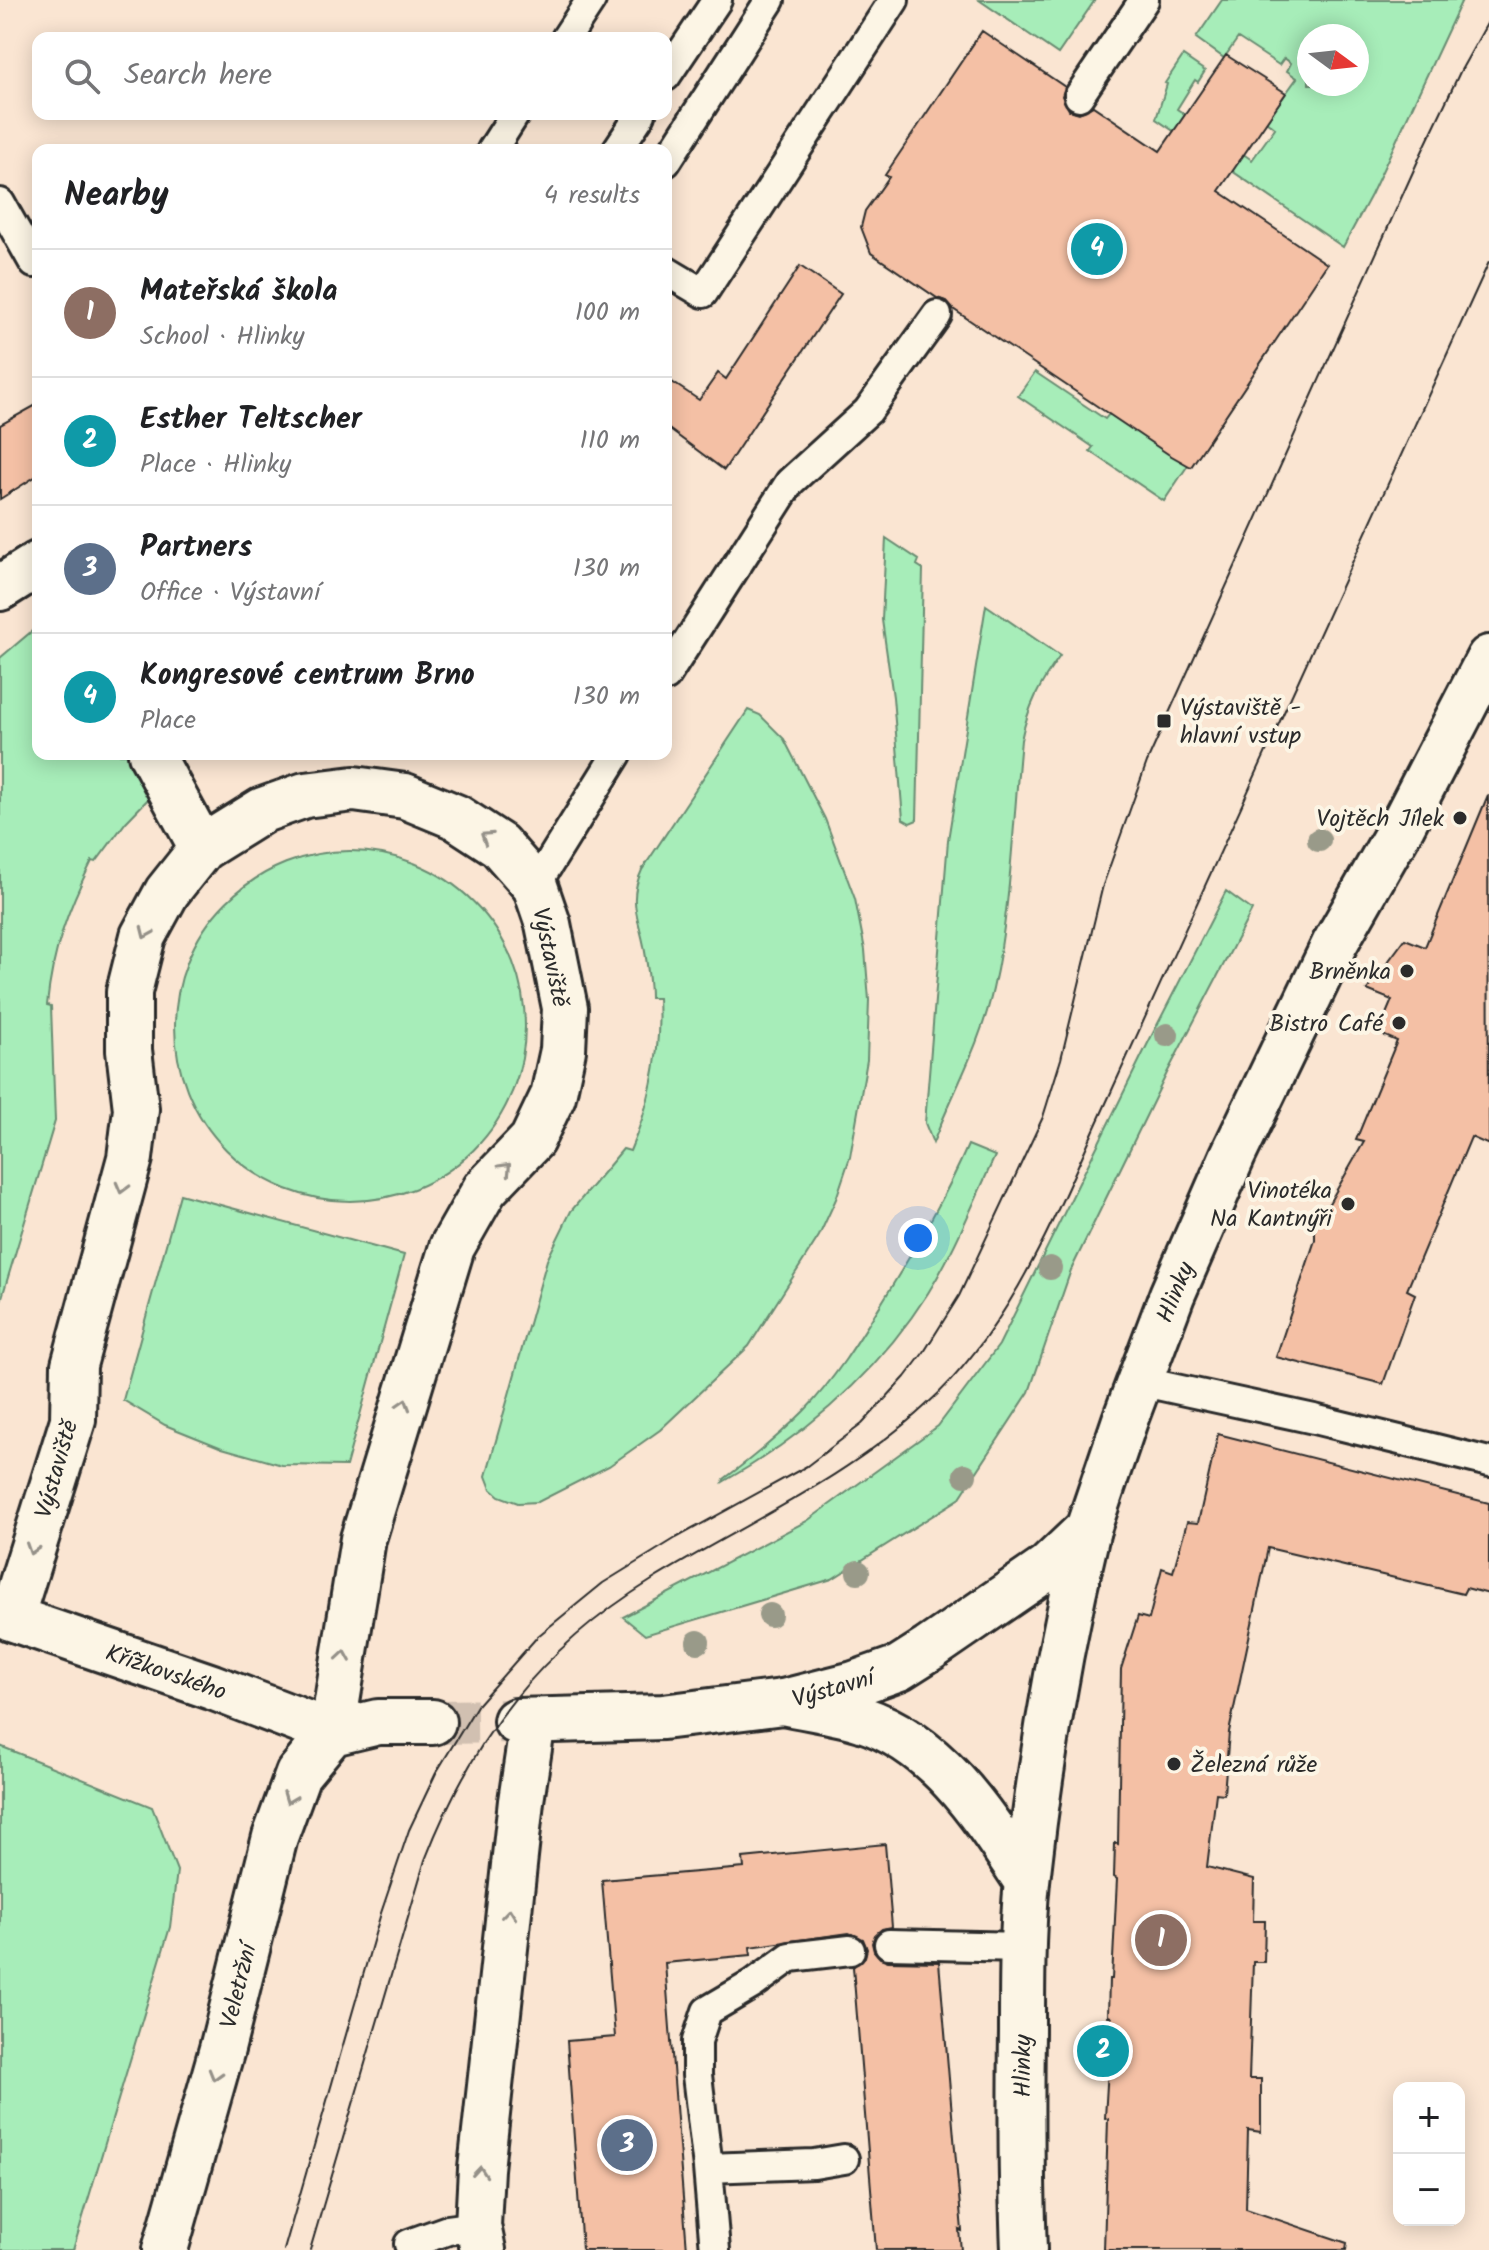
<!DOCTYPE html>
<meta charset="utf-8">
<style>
:root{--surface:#fff;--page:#f2f2f2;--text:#202124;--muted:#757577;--line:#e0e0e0;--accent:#2b2b2b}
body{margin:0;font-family:Kalam,sans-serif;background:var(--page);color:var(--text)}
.controls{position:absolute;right:24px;bottom:24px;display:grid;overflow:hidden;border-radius:16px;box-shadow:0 4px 20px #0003}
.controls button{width:72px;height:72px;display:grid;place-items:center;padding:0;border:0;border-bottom:2px solid var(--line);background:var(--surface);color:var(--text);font:40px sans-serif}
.compass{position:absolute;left:1297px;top:24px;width:72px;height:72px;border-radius:50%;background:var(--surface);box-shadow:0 4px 20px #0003;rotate:105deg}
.you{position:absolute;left:918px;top:1238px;width:28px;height:28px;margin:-20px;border:6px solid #fff;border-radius:50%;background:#1a73e8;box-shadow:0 0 0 12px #1a73e833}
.badge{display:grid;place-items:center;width:52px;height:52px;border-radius:50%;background:var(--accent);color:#fff;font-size:26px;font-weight:700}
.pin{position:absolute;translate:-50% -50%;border:4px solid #fff;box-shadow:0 2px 8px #0006}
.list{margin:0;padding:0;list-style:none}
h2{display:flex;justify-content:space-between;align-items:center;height:104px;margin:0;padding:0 32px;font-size:34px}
h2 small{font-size:26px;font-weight:400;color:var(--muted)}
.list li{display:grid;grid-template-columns:52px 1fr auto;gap:24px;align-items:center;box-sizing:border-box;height:128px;padding:0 32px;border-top:2px solid var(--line)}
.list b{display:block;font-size:30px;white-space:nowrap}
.list p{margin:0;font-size:26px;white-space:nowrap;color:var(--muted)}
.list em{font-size:26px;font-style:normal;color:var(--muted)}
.icon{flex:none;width:44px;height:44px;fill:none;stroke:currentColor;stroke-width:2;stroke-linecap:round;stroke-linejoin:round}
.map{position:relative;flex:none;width:1489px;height:2250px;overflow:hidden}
.search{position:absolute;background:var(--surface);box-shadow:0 4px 20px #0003;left:32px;top:32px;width:640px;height:88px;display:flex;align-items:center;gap:20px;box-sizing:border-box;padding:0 28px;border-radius:16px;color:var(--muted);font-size:30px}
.panel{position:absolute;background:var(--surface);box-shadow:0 4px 20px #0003;left:32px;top:144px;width:640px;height:616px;border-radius:16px}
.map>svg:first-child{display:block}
.green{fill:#a7edb9;stroke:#698c72;stroke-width:2;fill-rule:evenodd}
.building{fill:#f4c0a5;stroke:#2b2b2b;stroke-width:2}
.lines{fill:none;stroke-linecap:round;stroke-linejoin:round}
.tertiary-tunnel{stroke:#d1c0b1;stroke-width:44;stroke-dasharray:44 22;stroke-linecap:butt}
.service-casing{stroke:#2b2b2b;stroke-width:34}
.minor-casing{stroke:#2b2b2b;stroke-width:50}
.tertiary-casing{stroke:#2b2b2b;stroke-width:50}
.service{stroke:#fcf5e5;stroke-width:28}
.minor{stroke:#fcf5e5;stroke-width:44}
.tertiary{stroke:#fcf5e5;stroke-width:44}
.tram{stroke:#2b2b2b;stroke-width:2}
.tree{fill:#999a89}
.oneway{stroke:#949088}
.poi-dot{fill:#2b2b2b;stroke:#fcf5e5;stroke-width:3}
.labels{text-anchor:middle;stroke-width:8;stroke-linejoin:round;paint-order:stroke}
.poi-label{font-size:24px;fill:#2b2b2b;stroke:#fcf5e5;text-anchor:end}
.street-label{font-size:24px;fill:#2b2b2b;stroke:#fcf5e5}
</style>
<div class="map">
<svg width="1489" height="2250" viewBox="0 0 1489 2250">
<rect width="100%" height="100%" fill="#fae5d2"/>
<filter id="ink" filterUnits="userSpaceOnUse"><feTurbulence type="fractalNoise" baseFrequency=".0125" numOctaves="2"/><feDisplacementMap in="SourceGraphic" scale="16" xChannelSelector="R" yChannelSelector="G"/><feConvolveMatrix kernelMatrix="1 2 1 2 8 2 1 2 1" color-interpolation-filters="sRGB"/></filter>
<g filter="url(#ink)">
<path class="green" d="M979,0H1095L1058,54Z
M1222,0H1462L1371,195L1343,247L1156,119L1167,84L1165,83L1183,56L1205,71L1198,82L1195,80L1177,109L1252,160L1275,128L1266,121L1297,78L1287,71L1291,63L1284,58L1279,65L1238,38L1224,58L1196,38ZM1309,36H1357V84H1309Z
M1035,372L1105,419L1109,414L1188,465L1164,501L1090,451L1093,447L1018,396Z
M886,538L919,560L917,565L923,569L917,820L910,823L903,819L893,697L882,620Z
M986,605L1060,656C1040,683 1028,707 1021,740C1013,821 1011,911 993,989C981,1043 953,1092 933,1143L925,1123L948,840Z
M38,626V754H135L155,792L126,822L96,862L92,861C68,908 52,953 47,1005L51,1006L55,1121L0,1304V658Z
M748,710L760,715L784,739L825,819L855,899L865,950L869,1000L867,1060L850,1157L836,1199L819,1236L749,1346L660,1430L609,1466L538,1502L518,1503L499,1496L491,1489L486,1476L547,1260L571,1211L623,1149L630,1151C651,1102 661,1050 658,998H650C650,980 647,963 644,946C638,916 628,900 642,870Z
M175 1026a175 175 0 1 1 350 0a175 175 0 1 1-350 0Z
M1226,891L1252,910L1167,1073L1071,1270L1029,1392L959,1499L832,1579L645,1635L623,1617L807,1521L938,1426L999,1345L1150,1039Z
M968,1145L995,1156C974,1201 955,1250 928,1293C876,1375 806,1435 723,1482L724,1479C752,1458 779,1436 804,1411C838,1376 863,1333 889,1291C918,1243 946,1196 968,1145Z
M180,1194L404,1255L346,1466L282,1465L222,1448L165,1425L123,1400Z
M0,1746L152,1807L177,1871L170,1927L73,2250H0Z"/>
<path class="building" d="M982,31L1065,87L1062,96L1069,110L1079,113L1093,106L1160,151L1226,55L1286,93L1219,191L1327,264L1191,467L1168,454L953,309L946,301L937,298L871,253L861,227L865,211L889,177L885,175Z
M800,266L841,294L724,470L666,427V378L699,400L718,373L726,379Z
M38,404V475L0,499V425Z
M1488,795L1489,1145L1471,1137L1407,1290L1415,1294L1383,1384L1276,1357L1315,1240V1228L1364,1142L1356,1140L1397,1041L1378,1033L1392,1000L1367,990L1405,939L1425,947Z
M1218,1434L1489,1503V1594L1466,1588L1463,1594L1268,1548L1229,1732L1224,1794L1216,1793L1207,1867L1254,1879L1253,1921H1265L1264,1962H1253L1249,2079H1261V2132L1248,2130L1246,2209L1347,2243L1346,2250H1104L1108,2119L1105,2118L1111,2017L1108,2016L1109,1979H1112L1117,1879L1114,1877L1115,1843L1118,1844L1121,1669L1138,1616L1149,1619L1162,1568L1173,1572L1187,1522L1198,1523Z
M885,1844L892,1927L882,1929L875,1935L872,1943L874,1951L880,1958L888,1961L939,1962L962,2231L959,2230L961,2250H876L853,1967L865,1957L867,1949L863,1939L849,1933L750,1947L751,1955L665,1963L687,2250H582L567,2041L615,2037L602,1880L744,1868L743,1858Z"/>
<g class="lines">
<path class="tertiary-tunnel" d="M433,1722L516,1721"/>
<g class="service-casing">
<path id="service" d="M566,38L591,0
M666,76L717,0
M1079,96L1144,0
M492,150L515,114
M617,150L641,114
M666,162L770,0
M0,203L34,263L38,261
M666,271L703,293L894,0
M666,676L790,482L868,411L937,315
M535,886L617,754
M1139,1381L1314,1419L1489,1462
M889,1944L1023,1947
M708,2168L814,2164L844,2159
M409,2244L448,2230L478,2226
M715,2250L708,2168L697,2075V2041L707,2011L753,1984L790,1957L850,1950"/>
</g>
<g class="minor-casing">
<path id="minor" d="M0,588L38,564
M151,754L202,848
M0,1613L11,1618L212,1687L332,1733L363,1539L452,1247L485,1189L532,1140L553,1096L563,1050L565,1008L548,924L535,886L499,845L456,817L405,796L354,789L305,795L263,810L202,848L167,892L143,936L129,992V1050L136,1109L130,1158L74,1365L73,1420L11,1618
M783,1702C809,1708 837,1711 862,1719C940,1745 984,1817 1027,1882
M483,2250L478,2226L481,2169L521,1801L533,1722
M1024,2250C1021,2177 1021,2105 1022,2032C1022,1981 1022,1931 1027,1881C1040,1762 1060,1645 1088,1529"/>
</g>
<g class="tertiary-casing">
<path id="tertiary" d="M516,1721L663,1717L783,1702L854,1684L899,1668L929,1649L1047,1568L1088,1529L1125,1420L1172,1295L1233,1155L1334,945L1403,824L1489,658
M165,2250L222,2049L275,1837L298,1774L332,1733L378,1722H433"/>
</g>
<use href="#service" class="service"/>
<use href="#minor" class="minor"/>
<use href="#tertiary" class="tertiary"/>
<path class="tram" d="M284,2250L381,1913L409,1830L436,1773L478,1704L538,1636L603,1583L676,1538L807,1466L862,1424L905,1377L924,1352L959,1296L1043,1117L1061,1059L1103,885L1147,762L1421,154L1460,72L1489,20
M310,2250L425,1860C473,1736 539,1650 652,1580C745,1523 845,1480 926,1405C1009,1330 1052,1223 1097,1123L1489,262"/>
</g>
<g class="tree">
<circle cx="1319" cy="840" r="12"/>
<circle cx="1167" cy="1035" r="12"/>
<circle cx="1050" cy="1268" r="12"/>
<circle cx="965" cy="1475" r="12"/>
<circle cx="858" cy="1572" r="12"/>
<circle cx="770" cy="1615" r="12"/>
<circle cx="698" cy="1642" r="12"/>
</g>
<defs><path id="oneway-chevron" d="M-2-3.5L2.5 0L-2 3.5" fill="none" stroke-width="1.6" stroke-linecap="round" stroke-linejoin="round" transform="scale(2)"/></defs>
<g class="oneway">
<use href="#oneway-chevron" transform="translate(486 837) rotate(-147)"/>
<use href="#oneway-chevron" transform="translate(146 933) rotate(114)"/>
<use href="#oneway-chevron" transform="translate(506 1168) rotate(-46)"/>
<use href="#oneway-chevron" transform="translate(122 1188) rotate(105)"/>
<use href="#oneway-chevron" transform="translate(404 1404) rotate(-73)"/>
<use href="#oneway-chevron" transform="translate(32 1549) rotate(108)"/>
<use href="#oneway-chevron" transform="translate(344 1656) rotate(-81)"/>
<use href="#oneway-chevron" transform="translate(289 1798) rotate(111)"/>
<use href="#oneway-chevron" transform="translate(509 1914) rotate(-84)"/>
<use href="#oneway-chevron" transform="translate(215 2075) rotate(106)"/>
<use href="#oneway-chevron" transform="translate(480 2172) rotate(-85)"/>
</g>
</g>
<g class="poi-dot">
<rect x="1156" y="713" width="16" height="16" rx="4"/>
<circle cx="1460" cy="818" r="8"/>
<circle cx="1407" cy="971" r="8"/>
<circle cx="1399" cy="1023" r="8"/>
<circle cx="1348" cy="1204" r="8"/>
<circle cx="1174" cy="1764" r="8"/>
</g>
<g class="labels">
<g class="poi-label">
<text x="1180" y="715" text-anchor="start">Výstaviště -<tspan x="1180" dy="28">hlavní vstup</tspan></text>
<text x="1444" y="826">Vojtěch Jílek</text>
<text x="1391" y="979">Brněnka</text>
<text x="1383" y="1031">Bistro Café</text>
<text x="1332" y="1198">Vinotéka<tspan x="1332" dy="28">Na Kantnýři</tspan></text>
<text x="1190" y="1772" text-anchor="start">Železná růže</text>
</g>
<g class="street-label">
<text transform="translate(551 957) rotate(78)" y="8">Výstaviště</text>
<text transform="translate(1175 1292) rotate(-68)" y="8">Hlinky</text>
<text transform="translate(56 1469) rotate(-74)" y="8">Výstaviště</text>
<text transform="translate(166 1672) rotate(19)" y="8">Křížkovského</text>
<text transform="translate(833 1688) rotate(-16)" y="8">Výstavní</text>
<text transform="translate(238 1986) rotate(-76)" y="8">Veletržní</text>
<text transform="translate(1022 2066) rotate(-90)" y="8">Hlinky</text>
</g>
</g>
</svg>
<div class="controls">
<button>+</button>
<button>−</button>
</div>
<svg class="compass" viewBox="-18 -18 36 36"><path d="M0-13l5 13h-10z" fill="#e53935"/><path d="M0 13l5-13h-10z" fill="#757577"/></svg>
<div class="you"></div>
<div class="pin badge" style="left:1161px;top:1940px;background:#8d6e63">1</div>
<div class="pin badge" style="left:1103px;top:2051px;background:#0f9aa8">2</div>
<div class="pin badge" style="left:627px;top:2145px;background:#5c6f8a">3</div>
<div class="pin badge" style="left:1097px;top:249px;background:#0f9aa8">4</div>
<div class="search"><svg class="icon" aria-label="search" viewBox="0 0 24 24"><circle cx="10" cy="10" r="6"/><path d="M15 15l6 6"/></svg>Search here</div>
<section class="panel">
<h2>Nearby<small>4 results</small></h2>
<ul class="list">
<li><span class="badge" style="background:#8d6e63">1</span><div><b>Mateřská škola</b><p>School · Hlinky</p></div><em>100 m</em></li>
<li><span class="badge" style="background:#0f9aa8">2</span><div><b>Esther Teltscher</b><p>Place · Hlinky</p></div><em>110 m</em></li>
<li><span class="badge" style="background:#5c6f8a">3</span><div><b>Partners</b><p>Office · Výstavní</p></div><em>130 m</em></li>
<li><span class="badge" style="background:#0f9aa8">4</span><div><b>Kongresové centrum Brno</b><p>Place</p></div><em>130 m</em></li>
</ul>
</section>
</div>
